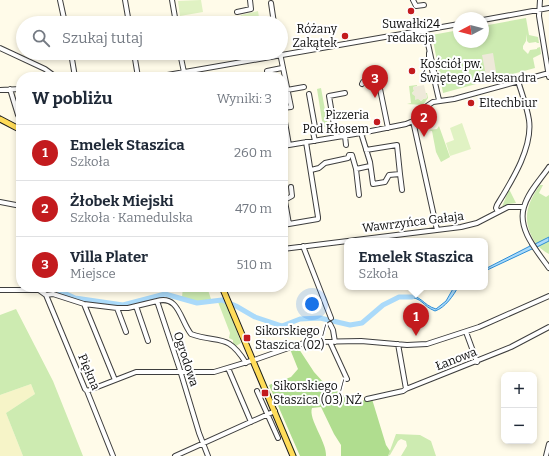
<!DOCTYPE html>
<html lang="pl">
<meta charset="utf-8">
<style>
:root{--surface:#fff;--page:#f2f2f3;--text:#1f2937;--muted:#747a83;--line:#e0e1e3;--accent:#c31b1e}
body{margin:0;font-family:Bitter,serif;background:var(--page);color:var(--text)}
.controls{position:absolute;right:12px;bottom:12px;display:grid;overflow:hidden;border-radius:8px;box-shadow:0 2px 6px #0003}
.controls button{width:36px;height:36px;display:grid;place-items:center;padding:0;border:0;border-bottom:1px solid var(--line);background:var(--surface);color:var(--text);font:20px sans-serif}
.compass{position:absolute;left:453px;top:12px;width:36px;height:36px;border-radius:50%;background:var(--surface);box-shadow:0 2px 6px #0003;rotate:263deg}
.you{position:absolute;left:312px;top:304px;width:14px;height:14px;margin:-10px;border:3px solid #fff;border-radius:50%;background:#1a73e8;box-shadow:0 0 0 6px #1a73e833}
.badge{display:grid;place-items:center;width:26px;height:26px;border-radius:50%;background:var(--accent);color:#fff;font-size:13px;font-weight:700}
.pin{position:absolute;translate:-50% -33px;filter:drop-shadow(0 1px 2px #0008)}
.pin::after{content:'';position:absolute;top:21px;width:14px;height:12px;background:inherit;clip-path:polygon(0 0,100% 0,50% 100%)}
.popup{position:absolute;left:344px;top:238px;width:144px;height:52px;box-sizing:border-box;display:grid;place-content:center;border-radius:8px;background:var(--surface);filter:drop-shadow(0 1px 3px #0005);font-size:13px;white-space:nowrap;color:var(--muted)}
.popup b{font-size:15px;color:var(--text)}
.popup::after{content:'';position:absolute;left:50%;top:100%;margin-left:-8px;border:8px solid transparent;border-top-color:var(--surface)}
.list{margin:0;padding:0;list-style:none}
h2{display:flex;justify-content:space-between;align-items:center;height:52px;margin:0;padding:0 16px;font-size:17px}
h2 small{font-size:13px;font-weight:400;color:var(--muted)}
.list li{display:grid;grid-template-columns:26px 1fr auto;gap:12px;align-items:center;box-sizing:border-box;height:56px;padding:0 16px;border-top:1px solid var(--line)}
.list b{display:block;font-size:15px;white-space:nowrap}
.list p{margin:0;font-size:13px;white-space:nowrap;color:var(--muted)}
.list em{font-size:13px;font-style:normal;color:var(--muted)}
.icon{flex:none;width:22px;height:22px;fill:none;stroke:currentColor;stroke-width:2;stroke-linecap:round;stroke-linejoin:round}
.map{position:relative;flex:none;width:549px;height:456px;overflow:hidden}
.search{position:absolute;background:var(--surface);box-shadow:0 2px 6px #0003;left:16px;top:16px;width:272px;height:44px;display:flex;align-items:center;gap:10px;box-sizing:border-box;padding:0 14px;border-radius:22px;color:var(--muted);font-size:15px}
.panel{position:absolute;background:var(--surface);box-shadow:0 2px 6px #0003;left:16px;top:72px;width:272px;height:220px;border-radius:16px}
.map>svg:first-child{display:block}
.farmland{fill:#f6f4c8}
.green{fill:#cdebb1}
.forest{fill:#b0dd8f}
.pitch{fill:#e0f2c3}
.plaza{fill:#eee9d9}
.water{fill:#aadafa;stroke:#2c8dd6}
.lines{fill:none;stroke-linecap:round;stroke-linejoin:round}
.river{stroke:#aadafa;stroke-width:5}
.minor-casing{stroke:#3e3e3e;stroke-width:6}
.major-casing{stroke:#1c1c1c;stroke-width:7}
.minor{stroke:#fff;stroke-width:4}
.major{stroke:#ffdc59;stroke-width:5}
.poi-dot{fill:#c31b1e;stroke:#fff;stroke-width:1.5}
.labels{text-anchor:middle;stroke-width:4;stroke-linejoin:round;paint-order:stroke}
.poi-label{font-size:12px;fill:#0b0b0b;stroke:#fff;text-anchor:start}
.street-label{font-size:12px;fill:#0b0b0b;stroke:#fff}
</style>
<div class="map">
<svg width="549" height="456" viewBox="0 0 549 456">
<rect width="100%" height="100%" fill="#fffbe9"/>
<path class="farmland" d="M31,384L35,394L6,413L23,456H0V395Z"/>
<path class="green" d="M526,18L529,35L538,37L539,43H537L536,42L529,43L527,41L526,34V41L523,46V49L528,54L530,50L537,49V48L540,47L541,54L533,58L535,68L443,93L432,35L459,30V42H483V26Z
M417,85V86L413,87L414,91L412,93L421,101L423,99L427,98L426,93H427L428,98L423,105L407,104L411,103L409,86Z
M321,88L328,126L323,127L317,89Z
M424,111L426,116L430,115L431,116L433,126L429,128L427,125L423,126V128L426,129L420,130L418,119Z
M439,126L450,157L441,162L436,152L432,131L429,130L437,129Z
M540,185H543L539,193L546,197L549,195V254C540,249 536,245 532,237C522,217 528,202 540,185Z
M509,189L516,203L508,204L502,207Z
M183,287H207L211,299L198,302L182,297Z
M220,301L225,302L228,306L241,343L236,346L233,343V340L229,338L230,333L218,302Z
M16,309L53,381L83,456H23L6,413L35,394L31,384L0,395V315Z
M257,366H259L297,456H296Z
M396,434L420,435L431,441L436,456H401L407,446L406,441L401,439L398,441L390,455L388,456Z"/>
<path class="forest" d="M297,346L314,372L324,383L354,402L372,399L386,445L390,451L388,456H341V445L334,434L321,407L312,408C308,419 327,442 326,456H300L269,385L291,377L298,369L290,349Z"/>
<path class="pitch" d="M201,0L203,12L180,16L178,1Z
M258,11L260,23H238L237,18L240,17L241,15Z
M462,123L471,149L450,156L446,143L454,140L450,128Z"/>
<path class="plaza" d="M493,53L497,78H494L487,81L482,55Z
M424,85L427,98L423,99L421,101L418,99L415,100V96L412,94L414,91L413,87Z"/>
<path class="water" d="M549,237V241L537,247L534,250L532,249L485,271V269L530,246V243L535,244Z
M454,287H458C454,295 445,308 435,311C422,306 423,297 406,297L404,296C421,293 422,305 436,309L446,301Z"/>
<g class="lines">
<path class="river" d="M51,287L75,298L123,305L165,294L197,303L222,300L236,306L255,317L282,326L300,319L320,318L350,325L362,323L383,305L399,297H412"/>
<g class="minor-casing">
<path id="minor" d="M60,0L65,23
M125,0L129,23
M172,0L176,23
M413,0L416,6L424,5
M540,0L539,16L549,77
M271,3L274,23
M237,12L251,9L250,0
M483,20L549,8
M425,30L435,76V81
M0,48L45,69L56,77
M71,53L75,77
M134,53L138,77
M180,53L185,77
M280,53L291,107L283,108
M429,53V57L439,100
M200,76V77
M156,77L459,24
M268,77L267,71L282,68
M362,84L363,82L378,79L388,128
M10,89L18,115L21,114
M0,90L21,89
M287,90L304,87
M309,94L315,127L313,132L315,141
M413,121L437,230
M285,122L289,145
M361,133L370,162L373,184L385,182L389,175L400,174L397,145L366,150
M345,136L346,145
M336,137L329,96L345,93
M283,146L361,133L406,124L413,121L424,108L433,102L454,99L549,73
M549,167C541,179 528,192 524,207C517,229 537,251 549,268
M356,169L359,195
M311,170L319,168L325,163L348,158L349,155H352L356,169L370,166
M283,173L285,185
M400,174L402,190
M283,201L292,196L291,187
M285,201L289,224
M0,202L21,206
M498,212L496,208L497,205C511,182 533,148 529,120C527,107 522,94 518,81
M283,225L318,219V217L306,142
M303,246L331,318
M283,249L461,227L477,223L508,207H524
M0,290H39L46,295L53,294L84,304L117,308H128L157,301L179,367L199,433L208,456
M46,295L85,389L87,391L113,456
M157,301C179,295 180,320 191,334C219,344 227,332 246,363
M84,304L115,380
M136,306L148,341
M117,308L126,332
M330,324L333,330L335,342
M466,332L477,362
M330,342L347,379
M398,344L406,389
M228,368L251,422
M87,391L136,372H214L257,359L297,345L309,342L361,341L407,345L427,344L479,327L549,296
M257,391L278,438
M367,399L403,391L406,389L511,347L549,327
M175,456L275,411
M546,456L549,444"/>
</g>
<g class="major-casing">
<path id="major" d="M0,119L21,130
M222,287L293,456"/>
</g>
<use href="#minor" class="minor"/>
<use href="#major" class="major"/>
</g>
<g class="poi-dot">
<circle cx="411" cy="11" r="4"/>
<circle cx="345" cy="36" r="4"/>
<circle cx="412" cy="71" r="4"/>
<circle cx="471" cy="103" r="4"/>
<circle cx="377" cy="122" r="4"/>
<rect x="243" y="334" width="8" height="8" rx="2"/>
<rect x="261" y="389" width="8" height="8" rx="2"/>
</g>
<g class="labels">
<g class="poi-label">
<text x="411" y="28" text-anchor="middle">Suwałki24<tspan x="411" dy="14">redakcja</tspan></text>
<text x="337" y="33" text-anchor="end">Różany<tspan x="337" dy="14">Zakątek</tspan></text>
<text x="420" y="68">Kościół pw.<tspan x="420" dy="14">Świętego Aleksandra</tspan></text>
<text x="479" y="107">Eltechbiur</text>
<text x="369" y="119" text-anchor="end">Pizzeria<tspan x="369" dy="14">Pod Kłosem</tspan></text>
<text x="255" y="335">Sikorskiego /<tspan x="255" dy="14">Staszica (02)</tspan></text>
<text x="273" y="390">Sikorskiego /<tspan x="273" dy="14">Staszica (03) NŻ</tspan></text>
</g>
<g class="street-label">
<text transform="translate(413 222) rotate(-7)" y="4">Wawrzyńca Gałaja</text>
<text transform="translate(186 359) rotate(72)" y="4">Ogrodowa</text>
<text transform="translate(456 359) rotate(-21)" y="4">Łanowa</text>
<text transform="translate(89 372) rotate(67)" y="4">Piękna</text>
</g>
</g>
</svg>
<div class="controls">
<button>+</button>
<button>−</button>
</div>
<svg class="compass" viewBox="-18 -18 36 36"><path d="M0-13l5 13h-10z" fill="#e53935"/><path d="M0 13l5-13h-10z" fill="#747a83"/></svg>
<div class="you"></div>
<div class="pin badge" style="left:416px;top:336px">1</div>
<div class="popup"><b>Emelek Staszica</b>Szkoła</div>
<div class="pin badge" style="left:424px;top:137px">2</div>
<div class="pin badge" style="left:375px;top:98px">3</div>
<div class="search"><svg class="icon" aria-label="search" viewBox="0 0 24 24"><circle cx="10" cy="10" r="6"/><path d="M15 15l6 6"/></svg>Szukaj tutaj</div>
<section class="panel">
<h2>W pobliżu<small>Wyniki: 3</small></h2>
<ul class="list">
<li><span class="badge">1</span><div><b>Emelek Staszica</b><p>Szkoła</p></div><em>260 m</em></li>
<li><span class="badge">2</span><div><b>Żłobek Miejski</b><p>Szkoła · Kamedulska</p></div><em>470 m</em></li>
<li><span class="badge">3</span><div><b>Villa Plater</b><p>Miejsce</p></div><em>510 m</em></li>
</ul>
</section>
</div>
